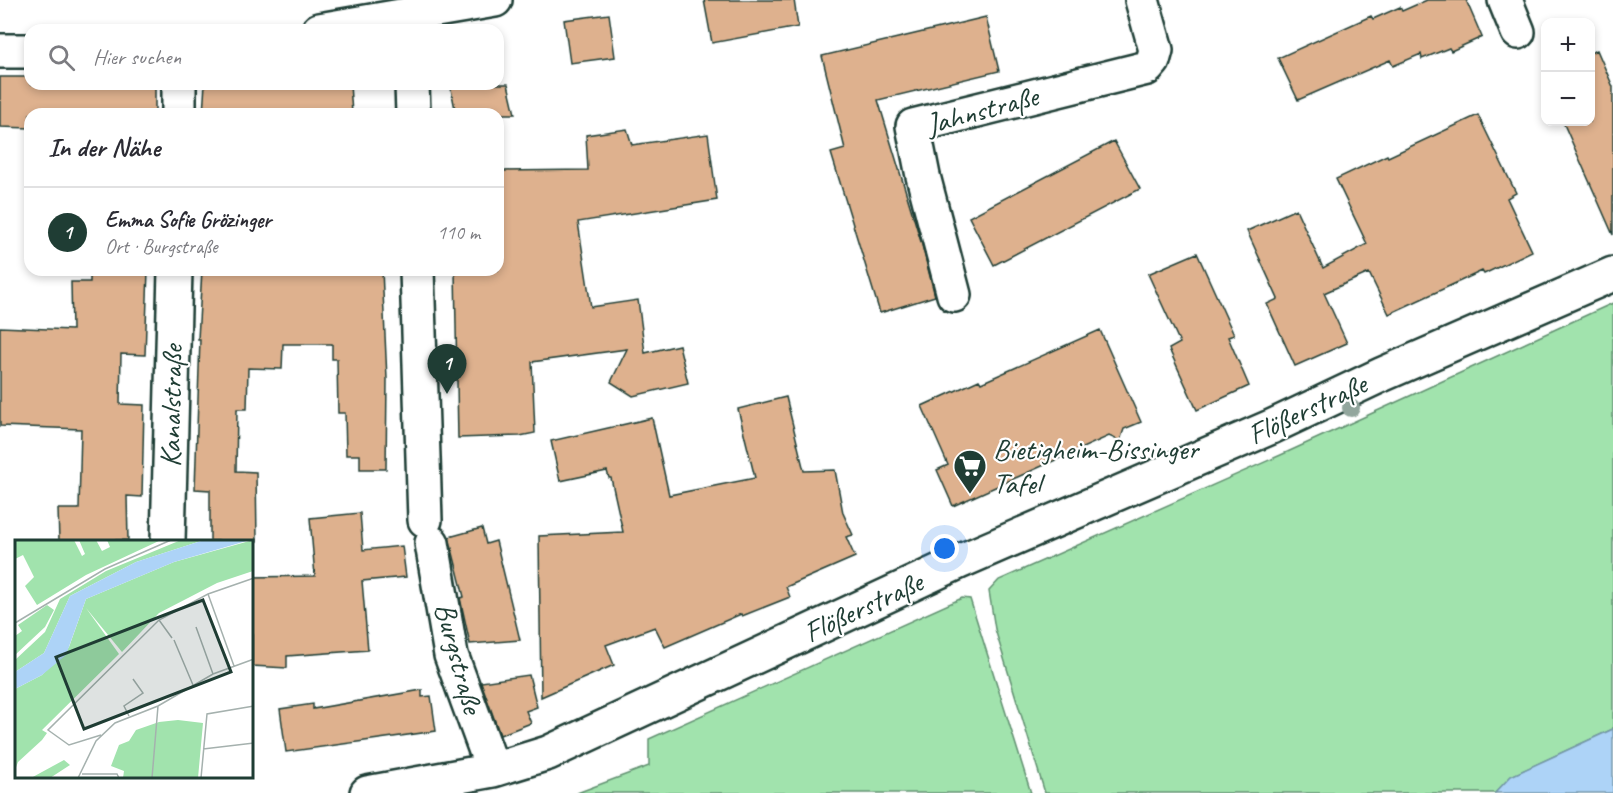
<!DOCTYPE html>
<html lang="de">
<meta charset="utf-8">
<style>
:root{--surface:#fff;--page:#f2f2f3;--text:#2b2b33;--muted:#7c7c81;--line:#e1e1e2;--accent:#1f3d34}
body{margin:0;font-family:Caveat,sans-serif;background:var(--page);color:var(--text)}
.controls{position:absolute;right:18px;top:18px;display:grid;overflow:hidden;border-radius:12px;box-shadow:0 3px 9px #0003}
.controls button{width:54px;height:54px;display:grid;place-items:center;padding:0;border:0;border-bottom:2px solid var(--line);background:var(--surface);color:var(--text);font:30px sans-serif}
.you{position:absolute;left:945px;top:549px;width:21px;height:21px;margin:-15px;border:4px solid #fff;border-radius:50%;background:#1a73e8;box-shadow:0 0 0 9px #1a73e833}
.badge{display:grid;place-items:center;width:39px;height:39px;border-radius:50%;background:var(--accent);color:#fff;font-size:20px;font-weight:700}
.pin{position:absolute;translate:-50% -50px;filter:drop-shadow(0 2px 3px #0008)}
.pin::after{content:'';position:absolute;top:32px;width:21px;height:18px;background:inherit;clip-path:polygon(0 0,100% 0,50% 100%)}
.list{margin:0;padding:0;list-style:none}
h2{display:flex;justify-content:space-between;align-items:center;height:78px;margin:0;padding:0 24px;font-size:26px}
h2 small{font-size:20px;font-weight:400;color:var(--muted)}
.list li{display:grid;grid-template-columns:39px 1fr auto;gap:18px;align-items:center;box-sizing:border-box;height:90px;padding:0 24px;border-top:2px solid var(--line)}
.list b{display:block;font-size:22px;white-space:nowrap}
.list p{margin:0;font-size:20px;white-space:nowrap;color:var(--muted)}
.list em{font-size:20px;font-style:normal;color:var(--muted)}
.icon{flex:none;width:33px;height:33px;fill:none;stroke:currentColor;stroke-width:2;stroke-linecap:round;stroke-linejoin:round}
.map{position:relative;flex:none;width:1613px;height:793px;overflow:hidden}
.search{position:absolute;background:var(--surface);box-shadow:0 3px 9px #0003;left:24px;top:24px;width:480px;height:66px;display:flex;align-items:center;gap:15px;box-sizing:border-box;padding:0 21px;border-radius:18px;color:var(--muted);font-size:22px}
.panel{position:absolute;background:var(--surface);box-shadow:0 3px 9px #0003;left:24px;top:108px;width:480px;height:168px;border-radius:18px}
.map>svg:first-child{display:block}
.green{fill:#a1e3ad;stroke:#609070;stroke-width:1.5}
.water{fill:#add3f7;stroke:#7497a9;stroke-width:1.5}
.building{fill:#deb18e;stroke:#1f3d34;stroke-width:1.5}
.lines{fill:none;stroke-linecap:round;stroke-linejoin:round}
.minor-casing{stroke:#1f3d34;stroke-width:38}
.minor{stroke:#fff;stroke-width:33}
.tree{fill:#92a69d}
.labels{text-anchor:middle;stroke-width:4.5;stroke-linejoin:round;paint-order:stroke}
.street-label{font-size:30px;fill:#1f3d34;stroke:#fff}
.poi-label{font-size:30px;fill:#1f3d34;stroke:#fff;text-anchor:start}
.inset-road{fill:none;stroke:#a5b1ae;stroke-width:1.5}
.view{fill:#1f3d34;fill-opacity:0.15;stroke:#1f3d34;stroke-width:3}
.inset-edge{fill:none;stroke:#1f3d34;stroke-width:3}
</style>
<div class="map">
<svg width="1613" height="793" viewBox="0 0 1613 793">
<rect width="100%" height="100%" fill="#fff"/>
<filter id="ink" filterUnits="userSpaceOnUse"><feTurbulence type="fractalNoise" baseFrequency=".0167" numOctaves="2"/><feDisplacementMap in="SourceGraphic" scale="12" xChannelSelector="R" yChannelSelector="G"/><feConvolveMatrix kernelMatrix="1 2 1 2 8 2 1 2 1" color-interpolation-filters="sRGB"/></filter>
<g filter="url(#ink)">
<path class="green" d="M1613,303V729L1511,776L1495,793H1045L995,629L989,591L999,580L1283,454Z
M962,598L970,599L1031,793H577L649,766V739Z"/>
<path class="water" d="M1613,729V793H1495L1511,776Z"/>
<path class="building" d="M704,0H794L798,27L712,43Z
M1427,0H1466L1482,37L1451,51L1449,48L1422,59L1421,54L1393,66L1390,60L1298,100L1278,58L1371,16L1373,19L1400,7L1402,11Z
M609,14L615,57L570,63L564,20Z
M986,17L999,71L878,100L922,245L935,296L880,313L831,153L845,149L822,56Z
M1597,50L1613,87V235L1563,122H1590V53Z
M0,77H30V84H155V114H30V128L0,127Z
M205,84H350L352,114H203Z
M450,84H508L515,114H456Z
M1478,115L1516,193L1507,198L1532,251L1484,274L1482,271L1389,314L1369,273L1324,293L1347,343L1295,366L1267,304L1278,299L1247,231L1296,209L1323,268L1367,244L1336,179L1387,155L1388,157Z
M627,129L632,145L708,134L717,200L578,222L591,307L638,300L645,353L679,345L688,383L633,396L611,382L627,349L532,362L535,433L520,436L458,438L455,270H498V171L588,170L586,135Z
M1114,141L1140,189L994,265L969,217Z
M1197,253L1234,335L1228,337L1249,386L1197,410L1169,349L1180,343L1148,274Z
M90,270H148L145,355L121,354L120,404L144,405L142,497L127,496L128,540L59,541L58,509H79L81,429L0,426V327L72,330L71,282H90Z
M202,270H382L387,379L386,469H360V455H346L345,413H338L337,359H332V344H283L282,369L248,368L247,409H237L236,471L256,472L257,541H210V490L195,489L200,339H198Z
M1100,330L1141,422L1124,429L1120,441L1109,436L953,506L937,470L948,465L922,406L979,380L981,383Z
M786,397L804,471L835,470L843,513L853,535L846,537L855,557L786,587L790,597L742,616L741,614L665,647L655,627L606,645L614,665L541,697L539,536L623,532L611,478H609L607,471L560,481L551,441L652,418L669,495L755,478L738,409Z
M360,513L363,550L402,546L406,577L362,581L368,650L287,656V668L252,666V577L315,576L310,518Z
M482,528L486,544L496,541L520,640L470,644L460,598L464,597L449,537Z
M529,675L537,707L526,711L531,723L500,735L481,682Z
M422,690V697L431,696L436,731L286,752L280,709L313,704V709Z"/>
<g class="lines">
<g class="minor-casing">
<path id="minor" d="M1505,0L1518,32
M319,30L495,0
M0,51H30
M412,84L413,114
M179,114V84
M417,270L425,520
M954,295L923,176L913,126L1147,68L1153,61L1156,50L1142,0
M168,541L175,270
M432,543L451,655L493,770
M367,793L493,770L548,753L961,561L1271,427L1381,375L1613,274"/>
</g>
<use href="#minor" class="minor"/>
</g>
<circle class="tree" cx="1351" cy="408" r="9"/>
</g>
<defs>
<g id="supermarket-pin" transform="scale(1.725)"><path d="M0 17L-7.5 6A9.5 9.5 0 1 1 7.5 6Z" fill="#1f3d34" stroke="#fff"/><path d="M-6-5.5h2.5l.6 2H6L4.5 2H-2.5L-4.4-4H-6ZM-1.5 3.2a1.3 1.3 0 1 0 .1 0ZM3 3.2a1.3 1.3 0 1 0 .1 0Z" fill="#fff"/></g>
</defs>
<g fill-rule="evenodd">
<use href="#supermarket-pin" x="970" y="466"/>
</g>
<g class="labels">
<g class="street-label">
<text transform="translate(982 110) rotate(-15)" y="10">Jahnstraße</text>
<text transform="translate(171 406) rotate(-89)" y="10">Kanalstraße</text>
<text transform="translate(1307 409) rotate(-25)" y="10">Flößerstraße</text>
<text transform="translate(863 607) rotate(-25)" y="10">Flößerstraße</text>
<text transform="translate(459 658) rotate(75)" y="10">Burgstraße</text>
</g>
<g class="poi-label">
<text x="993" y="459">Bietigheim-Bissinger<tspan x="993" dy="34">Tafel</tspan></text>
</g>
</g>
<g transform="translate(15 540)">
<rect width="238" height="238" fill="#fff"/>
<path d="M0,0H59L67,16L70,14L64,0H81L87,11L95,7L92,0H146L71,35L22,65L10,46L19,37L8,15L0,19ZM166,0H189L121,22L55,56L29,113L0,132V120L30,92L45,59L91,31ZM238,0V31L202,43L144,73L107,112L71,68L104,114L27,190L32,193L27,200L3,222L0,230V149L27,135L54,107L71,59L159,22ZM32,65L39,70L30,87L0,115V96L7,91L3,85ZM163,180L188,183L183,238H108L109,231L96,226L104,205L114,201L121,190L144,182ZM49,220L55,225L35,238H16Z" fill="#a1e3ad"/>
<path d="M189,0H235L159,22L71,59L51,115L27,135L0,149V132L29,113L55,56L121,22Z" fill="#add3f7"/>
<path class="inset-road" d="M193,54L219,126M144,80L157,98M0,83L90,29L156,0M181,87L198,134M159,100L178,145M114,176L109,166L128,153L118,139M86,195L54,205L33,190L144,80L193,54L239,38M188,209L239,203M67,234H102L104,238M63,238L81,201L100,183L143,166L198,134L239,119M137,238L143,166M186,238L192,174L239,166"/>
<path class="view" d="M188,60L216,132L69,189L41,117Z"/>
<rect width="238" height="238" class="inset-edge"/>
</g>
</svg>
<div class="controls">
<button>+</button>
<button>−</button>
</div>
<div class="you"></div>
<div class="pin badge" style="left:447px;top:394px">1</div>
<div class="search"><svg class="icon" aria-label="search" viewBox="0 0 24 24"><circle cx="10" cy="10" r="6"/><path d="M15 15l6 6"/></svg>Hier suchen</div>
<section class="panel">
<h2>In der Nähe<small></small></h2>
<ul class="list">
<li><span class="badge">1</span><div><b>Emma Sofie Grözinger</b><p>Ort · Burgstraße</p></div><em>110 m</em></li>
</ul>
</section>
</div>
